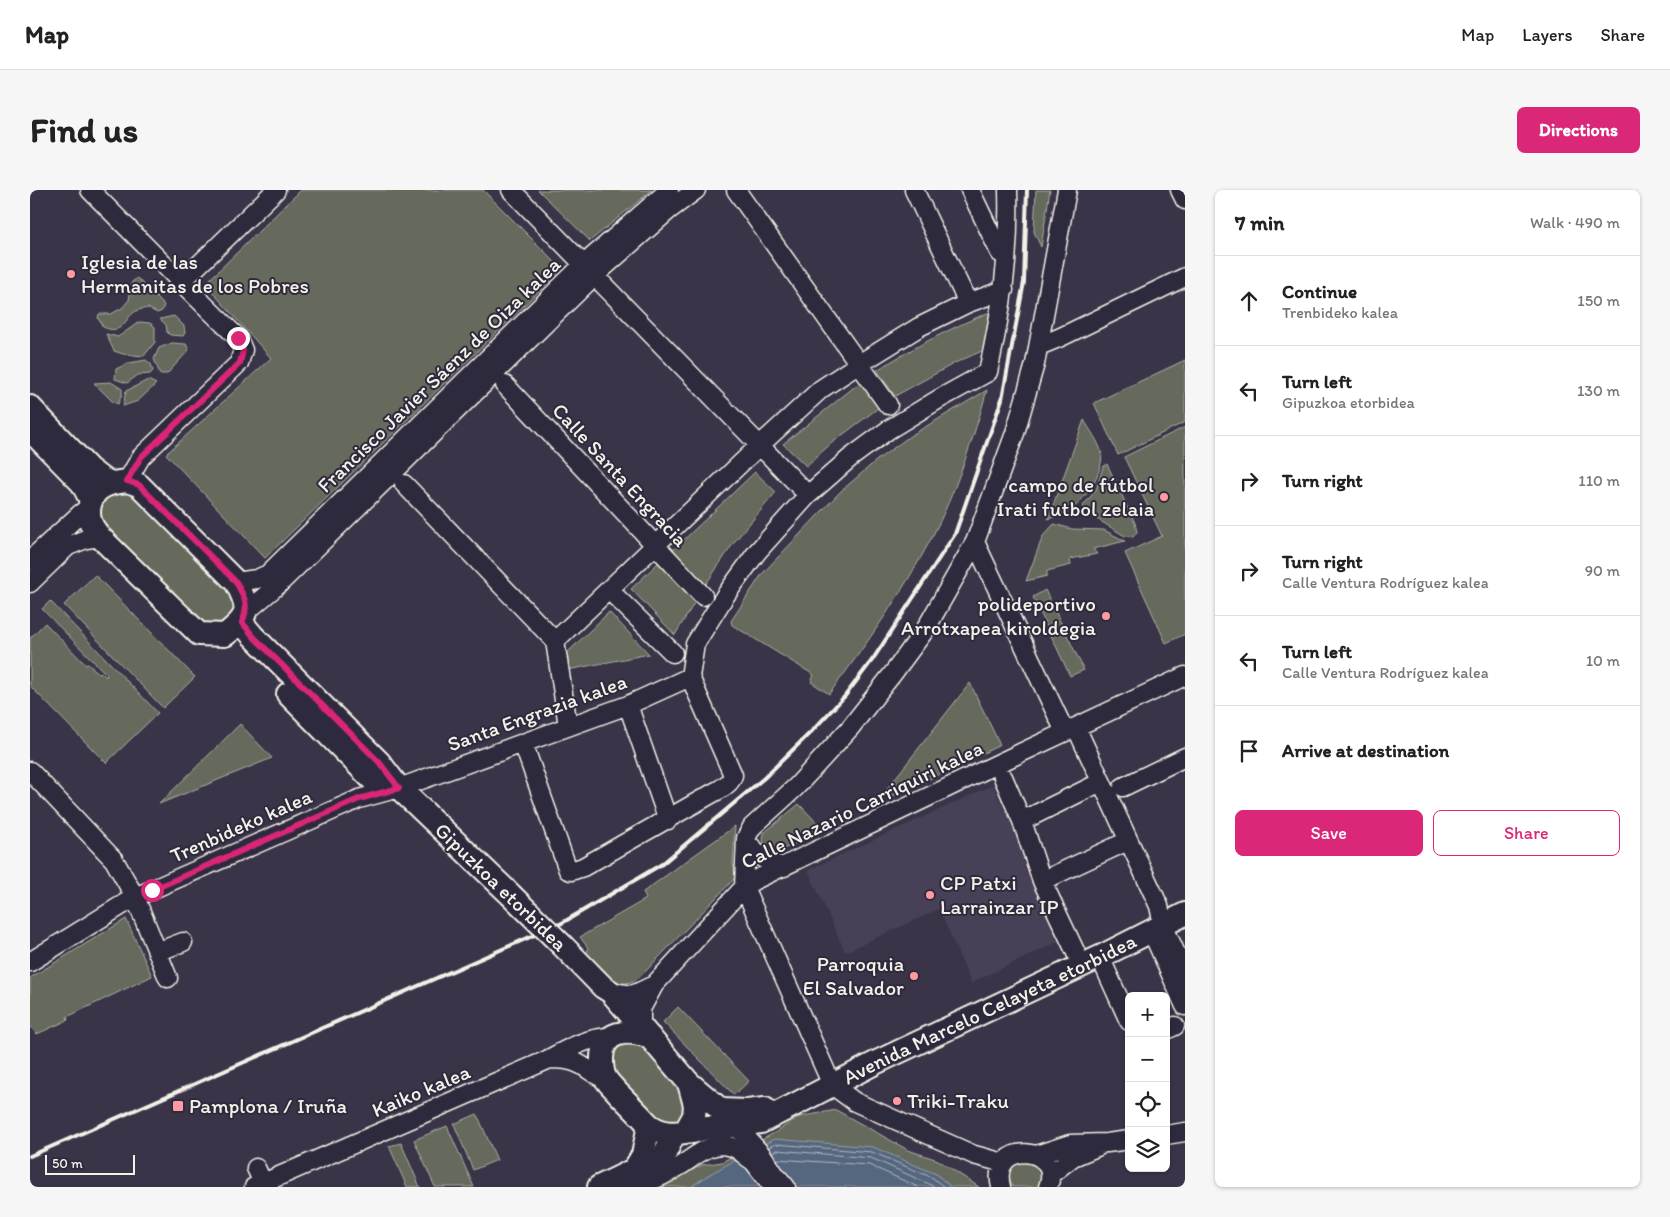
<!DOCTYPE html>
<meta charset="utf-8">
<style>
:root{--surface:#fff;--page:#f6f6f6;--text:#222;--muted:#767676;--line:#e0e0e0;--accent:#db2777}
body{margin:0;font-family:Itim,sans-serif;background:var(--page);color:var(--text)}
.controls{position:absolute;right:15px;bottom:15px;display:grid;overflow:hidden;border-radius:8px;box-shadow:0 1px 4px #0004}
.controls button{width:45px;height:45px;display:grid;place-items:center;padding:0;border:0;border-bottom:1px solid var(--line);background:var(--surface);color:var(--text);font:25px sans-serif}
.scale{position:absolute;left:15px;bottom:12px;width:90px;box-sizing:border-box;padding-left:5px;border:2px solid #f4f1e8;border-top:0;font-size:14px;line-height:18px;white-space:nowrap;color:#f4f1e8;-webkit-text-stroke:4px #2f2a3d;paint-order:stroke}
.stop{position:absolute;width:15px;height:15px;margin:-11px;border:4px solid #db2777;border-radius:50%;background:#fff}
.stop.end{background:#db2777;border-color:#fff;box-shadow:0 1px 5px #0008}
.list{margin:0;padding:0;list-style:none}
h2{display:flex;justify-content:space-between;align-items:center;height:65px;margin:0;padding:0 20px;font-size:21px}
h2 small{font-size:16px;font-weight:400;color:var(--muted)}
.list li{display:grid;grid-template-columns:32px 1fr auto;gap:15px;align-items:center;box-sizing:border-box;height:90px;padding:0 20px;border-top:1px solid var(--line)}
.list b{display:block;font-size:19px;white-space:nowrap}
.list p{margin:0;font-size:16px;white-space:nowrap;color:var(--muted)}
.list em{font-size:16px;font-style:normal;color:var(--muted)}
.actions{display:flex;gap:10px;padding:15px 20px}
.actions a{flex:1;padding:11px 0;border:1px solid var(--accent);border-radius:8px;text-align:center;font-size:18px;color:var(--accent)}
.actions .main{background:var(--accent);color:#fff}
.icon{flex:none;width:28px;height:28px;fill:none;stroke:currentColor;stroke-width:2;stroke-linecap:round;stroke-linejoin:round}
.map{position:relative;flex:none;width:1155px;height:997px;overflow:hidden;border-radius:8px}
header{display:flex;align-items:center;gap:30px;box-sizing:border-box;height:70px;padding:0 25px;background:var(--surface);border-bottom:1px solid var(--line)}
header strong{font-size:24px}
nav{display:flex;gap:28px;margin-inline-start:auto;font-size:18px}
.intro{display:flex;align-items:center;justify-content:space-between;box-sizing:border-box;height:120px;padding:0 30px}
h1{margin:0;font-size:35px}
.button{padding:12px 22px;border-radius:8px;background:var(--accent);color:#fff;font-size:18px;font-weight:700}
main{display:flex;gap:30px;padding:0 30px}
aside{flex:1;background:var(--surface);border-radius:8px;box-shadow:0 1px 4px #0004}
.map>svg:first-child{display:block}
.built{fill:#474057}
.green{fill:#656b5d;stroke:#acaea2}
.water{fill:#54667f;stroke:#949ea9}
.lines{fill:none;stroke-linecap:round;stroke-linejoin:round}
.shore{stroke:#b4b9be;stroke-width:1}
.minor-casing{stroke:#f4f1e8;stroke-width:21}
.major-casing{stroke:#f4f1e8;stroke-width:26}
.minor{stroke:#2f2a3d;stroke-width:18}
.major{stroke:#2f2a3d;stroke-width:22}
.rail{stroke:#f4f1e8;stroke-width:4}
.major-bridge-casing{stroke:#f4f1e8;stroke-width:26;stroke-linecap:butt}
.major-bridge{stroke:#2f2a3d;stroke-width:22}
.route{stroke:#db2777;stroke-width:6}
.poi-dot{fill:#ff9aa2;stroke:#2f2a3d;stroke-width:2}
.labels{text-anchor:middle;stroke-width:4;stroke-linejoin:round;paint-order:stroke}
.poi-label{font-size:21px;fill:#f4f1e8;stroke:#2f2a3d;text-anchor:start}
.street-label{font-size:21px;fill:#f4f1e8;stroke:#2f2a3d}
</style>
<header>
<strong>Map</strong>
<nav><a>Map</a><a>Layers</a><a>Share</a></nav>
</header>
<div class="intro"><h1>Find us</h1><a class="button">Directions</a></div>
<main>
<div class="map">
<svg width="1155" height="997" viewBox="0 0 1155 997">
<rect width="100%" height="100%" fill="#3a3449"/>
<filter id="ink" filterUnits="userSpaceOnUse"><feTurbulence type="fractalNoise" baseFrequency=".02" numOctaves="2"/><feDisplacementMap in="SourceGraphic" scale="10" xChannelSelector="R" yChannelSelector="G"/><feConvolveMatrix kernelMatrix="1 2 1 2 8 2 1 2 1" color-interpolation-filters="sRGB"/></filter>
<g filter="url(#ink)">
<path class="built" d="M963,595L985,643L989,641L992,647L988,650L999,674L994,677L998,686L1005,691L1032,750L941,793L909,719L815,762L778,680Z"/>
<path class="green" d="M271,0H453L532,79L235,368L136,264L241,168L178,97V91Z
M508,0H622L560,51Z
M1006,0H1020L1011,57L1004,42Z
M107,88L134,115L132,121L127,123L118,118C115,119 109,119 106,121C93,129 94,146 73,137L68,128L69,124H81L92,118L99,110L102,92Z
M960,122L954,160L925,173L865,206L847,180C883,158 920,138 960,122Z
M144,126L154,136L155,143L153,146L140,145L137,142L136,135L130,129Z
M109,132L120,133L125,137V152L114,166L93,164L84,161L76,144L88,147Z
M142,153L156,154L159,160L137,184H130L124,169L129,158Z
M116,170L121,174L123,181L120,184L108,185L97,193L85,189L86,179L99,173Z
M1155,170V232L1088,265L1064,213Z
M118,190L126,194L108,211L93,216L96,201Z
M833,190L851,216L803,252L776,276L753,254Z
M81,192L92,199V204L88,214L83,212L64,193Z
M957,200C944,247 925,304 902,347C873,402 837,454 799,504L781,492L784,485L702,435L701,431L732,384L811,301L847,270L880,246Z
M1054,230C1060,240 1068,251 1071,261C1076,280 1053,314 1036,323C1031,325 1024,327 1018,329Z
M1155,237V444L1136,453L1095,363L1132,346L1094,267Z
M1077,274L1105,333L1107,342L1103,347L1095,346L1057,323L1053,316L1066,300L1073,277Z
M725,282L746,302L705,351L674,397L641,362Z
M100,301L111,310L198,400C207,411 205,418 199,431L180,438L164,429L77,338C65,322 67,316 79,303Z
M1024,334L1042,339L1074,340L1095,351L1063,359L1067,364L1040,369L1041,375L1017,381V386L996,391L1013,346Z
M629,372L666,410L645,445L601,399Z
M65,385L165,487L133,518L34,415Z
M1015,400L1054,480L1040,486L1003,407Z
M20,411L128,523L76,573L0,496V448L15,433L56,475L58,474L70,484L72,483L76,487L77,485L12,419Z
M579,422L619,464L538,480L535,465Z
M940,493L970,555L866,605L859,606L856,601L859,596Z
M210,534L242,568L129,614Z
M769,614L794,640L745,663L739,662C733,655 732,651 734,643Z
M705,636L703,674L706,687L611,786C600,795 592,794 578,791L557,763L558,758L550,747L616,709L613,702Z
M96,729L122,786L37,827L38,830L7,844L0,836V788Z
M648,817L719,891L704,905L633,832Z
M602,852L613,857L654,901L656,930L635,937L583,881C583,864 583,856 602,852Z
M806,920L878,960L908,970L949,997H921L906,984H680L661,997H630L672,975L692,972L744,943L769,927Z
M447,924L467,970L443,980L424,934Z
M417,936L444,997H405L384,950Z
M371,953L390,997H377L359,956Z
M1001,971C1010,979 1015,986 1007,997H983C978,989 977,976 988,972C992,971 997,971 1001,971Z"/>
<path class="water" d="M744,949L843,957L906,984L921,997H661L680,984Z"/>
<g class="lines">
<path class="shore" d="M738,957L746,954L842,962L903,988L914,997
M742,962L747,960L841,968L899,994L904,997
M746,969L839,975L888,997"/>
<g class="minor-casing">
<path id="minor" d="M60,0L151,92
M481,0L778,305
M706,0L858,215
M884,0L938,113
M940,0L970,63
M1150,0L1155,10
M1009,156L1031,147L1155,87
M475,195L673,406
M97,291L111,267L209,173L213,160L208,148L151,92L246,0
M374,294L525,451L538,536
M945,352L1035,542
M0,370L50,324L58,319
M206,392L227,389L238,384L553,75L639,0
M0,393L38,356L56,349L70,347
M579,400L643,463
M217,421L249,394L564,86L639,20L666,0
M525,451L730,255L791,199L829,174L889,137L938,113L974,100
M598,515L638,630
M1046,537L1129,716L1133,735L1155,783
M493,553L538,680L541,681L553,677L683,603C691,599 701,594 703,585L660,487
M0,581L84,670L105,707L138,788
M973,587L992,631L1012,691L1046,763
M1093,597L1155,567
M992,631L1071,592
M723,658C733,670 738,673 754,677
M1012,691L1089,655
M1122,742L1155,816
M127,762L153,752
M1070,767L1099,831
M0,772L105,707L329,609L369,598L598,515L660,487L665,454L695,406L727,362L778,305L820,268L858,240L909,209L958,182C972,119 980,65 978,0
M581,802L603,805L624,795
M611,837V819L624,795L714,697L723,691L967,574L1155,486
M1136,840L1145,836
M519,869C530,869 541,869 551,875C560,880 565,885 575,889
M699,928L732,965L744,983L756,997
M1136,945L1155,942
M717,963L743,997
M1006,965L1040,954L1077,953L1099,950
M974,973L944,965L825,912L802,895L714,697L716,648L722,637L766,597L820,538L864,482L895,440L945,352L985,243L1005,174L1037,0
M226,978L233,993
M1020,985L1043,967L1069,956
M615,993C627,989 639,983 650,976C666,966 681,950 702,957C711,960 716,968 725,972
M224,997L515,871C535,860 557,847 581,847
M971,997C959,948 1034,956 1018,997"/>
</g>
<g class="major-casing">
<g id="major">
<path d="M0,217L59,279L72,289L82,293"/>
<path d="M0,240L52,293L61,310"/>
<path d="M97,291L109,295L206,392C221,420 219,426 195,445L169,444L70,347C66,342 61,336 60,330C57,319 61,304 71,298C78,293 88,292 97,291Z"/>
<path d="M211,432L223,446L349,572L369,598L481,705"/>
<path d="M258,504L346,593L369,598"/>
<path d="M532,755L573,797L581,802L659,893L665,915L664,926L655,942C640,944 631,943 619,935C609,924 599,914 589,904C585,899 579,894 576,889C573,884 572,876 572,870C571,840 598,839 620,847"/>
<path d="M659,893L691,920L717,921L735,919"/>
<path id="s1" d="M663,942L677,938L707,936L731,932L847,872L1070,767L1155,724"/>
<path d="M569,997L604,980L613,965L619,935"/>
<path d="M601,997L617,986L631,972L644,944"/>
</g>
</g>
<use href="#minor" class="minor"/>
<use href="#major" class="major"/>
<path class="rail" d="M0,966L532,733L632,674L734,588L782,541L815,506L843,469L925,344L972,209L994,92L997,0"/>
<g class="major-bridge-casing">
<path id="major-bridge" d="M481,705L532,755"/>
</g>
<use href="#major-bridge" class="major-bridge"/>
</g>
</g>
<g class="lines" filter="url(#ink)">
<path class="route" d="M122,700L329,609L369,598L349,572L223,446L212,432C220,415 214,407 206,392L109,295L97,291L111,267L210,173L213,160L208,148"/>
</g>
<g class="poi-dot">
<circle cx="41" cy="84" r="5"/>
<circle cx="1134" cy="307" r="5"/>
<circle cx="1076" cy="426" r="5"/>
<circle cx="900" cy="705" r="5"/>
<circle cx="884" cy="786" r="5"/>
<circle cx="867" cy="911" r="5"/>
<rect x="142" y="910" width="12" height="12" rx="2.5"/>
</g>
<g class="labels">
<g class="poi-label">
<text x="51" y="79">Iglesia de las<tspan x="51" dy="24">Hermanitas de los Pobres</tspan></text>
<text x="1124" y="302" text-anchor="end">campo de fútbol<tspan x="1124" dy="24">Irati futbol zelaia</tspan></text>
<text x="1066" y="421" text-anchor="end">polideportivo<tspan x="1066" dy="24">Arrotxapea kiroldegia</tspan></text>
<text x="910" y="700">CP Patxi<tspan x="910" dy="24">Larrainzar IP</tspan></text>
<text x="874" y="781" text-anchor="end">Parroquia<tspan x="874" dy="24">El Salvador</tspan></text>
<text x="877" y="918">Triki-Traku</text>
<text x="159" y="923">Pamplona / Iruña</text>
</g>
<g class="street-label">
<text transform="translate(409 185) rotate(-44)" y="7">Francisco Javier Sáenz de Oiza kalea</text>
<text transform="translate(590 285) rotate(47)" y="7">Calle Santa Engracia</text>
<text transform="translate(507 523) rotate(-20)" y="7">Santa Engrazia kalea</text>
<text transform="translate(832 615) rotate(-26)" y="7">Calle Nazario Carriquiri kalea</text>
<text transform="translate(211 636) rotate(-24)" y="7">Trenbideko kalea</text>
<text transform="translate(471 697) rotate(44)" y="7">Gipuzkoa etorbidea</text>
<text dy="7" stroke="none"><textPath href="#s1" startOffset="324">Avenida Marcelo Celayeta etorbidea</textPath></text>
<text transform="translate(391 901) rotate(-23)" y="7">Kaiko kalea</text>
</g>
</g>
</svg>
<div class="controls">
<button>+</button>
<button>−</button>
<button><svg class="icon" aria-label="locate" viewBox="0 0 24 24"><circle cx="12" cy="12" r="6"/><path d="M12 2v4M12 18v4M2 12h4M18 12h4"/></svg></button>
<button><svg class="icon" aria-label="layers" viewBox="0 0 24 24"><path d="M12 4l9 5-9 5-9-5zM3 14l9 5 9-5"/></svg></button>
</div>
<div class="scale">50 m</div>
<div class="stop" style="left:122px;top:700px"></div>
<div class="stop end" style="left:208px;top:148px"></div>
</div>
<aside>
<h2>7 min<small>Walk · 490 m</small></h2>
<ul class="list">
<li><svg class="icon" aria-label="ahead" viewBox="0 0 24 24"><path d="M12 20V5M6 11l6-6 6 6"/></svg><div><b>Continue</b><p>Trenbideko kalea</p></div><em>150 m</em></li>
<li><svg class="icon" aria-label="left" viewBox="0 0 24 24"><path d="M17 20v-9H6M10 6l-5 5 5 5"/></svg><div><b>Turn left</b><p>Gipuzkoa etorbidea</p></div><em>130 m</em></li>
<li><svg class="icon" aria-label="right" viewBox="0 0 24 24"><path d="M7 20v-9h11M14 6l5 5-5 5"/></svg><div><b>Turn right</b></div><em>110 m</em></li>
<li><svg class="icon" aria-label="right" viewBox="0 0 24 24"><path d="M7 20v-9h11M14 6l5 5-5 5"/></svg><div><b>Turn right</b><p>Calle Ventura Rodríguez kalea</p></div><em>90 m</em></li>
<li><svg class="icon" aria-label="left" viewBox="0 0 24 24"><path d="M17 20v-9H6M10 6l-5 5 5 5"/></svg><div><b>Turn left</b><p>Calle Ventura Rodríguez kalea</p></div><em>10 m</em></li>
<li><svg class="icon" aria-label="arrive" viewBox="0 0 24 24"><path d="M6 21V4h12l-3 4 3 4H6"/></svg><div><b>Arrive at destination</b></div></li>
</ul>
<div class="actions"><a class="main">Save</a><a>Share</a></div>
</aside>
</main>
